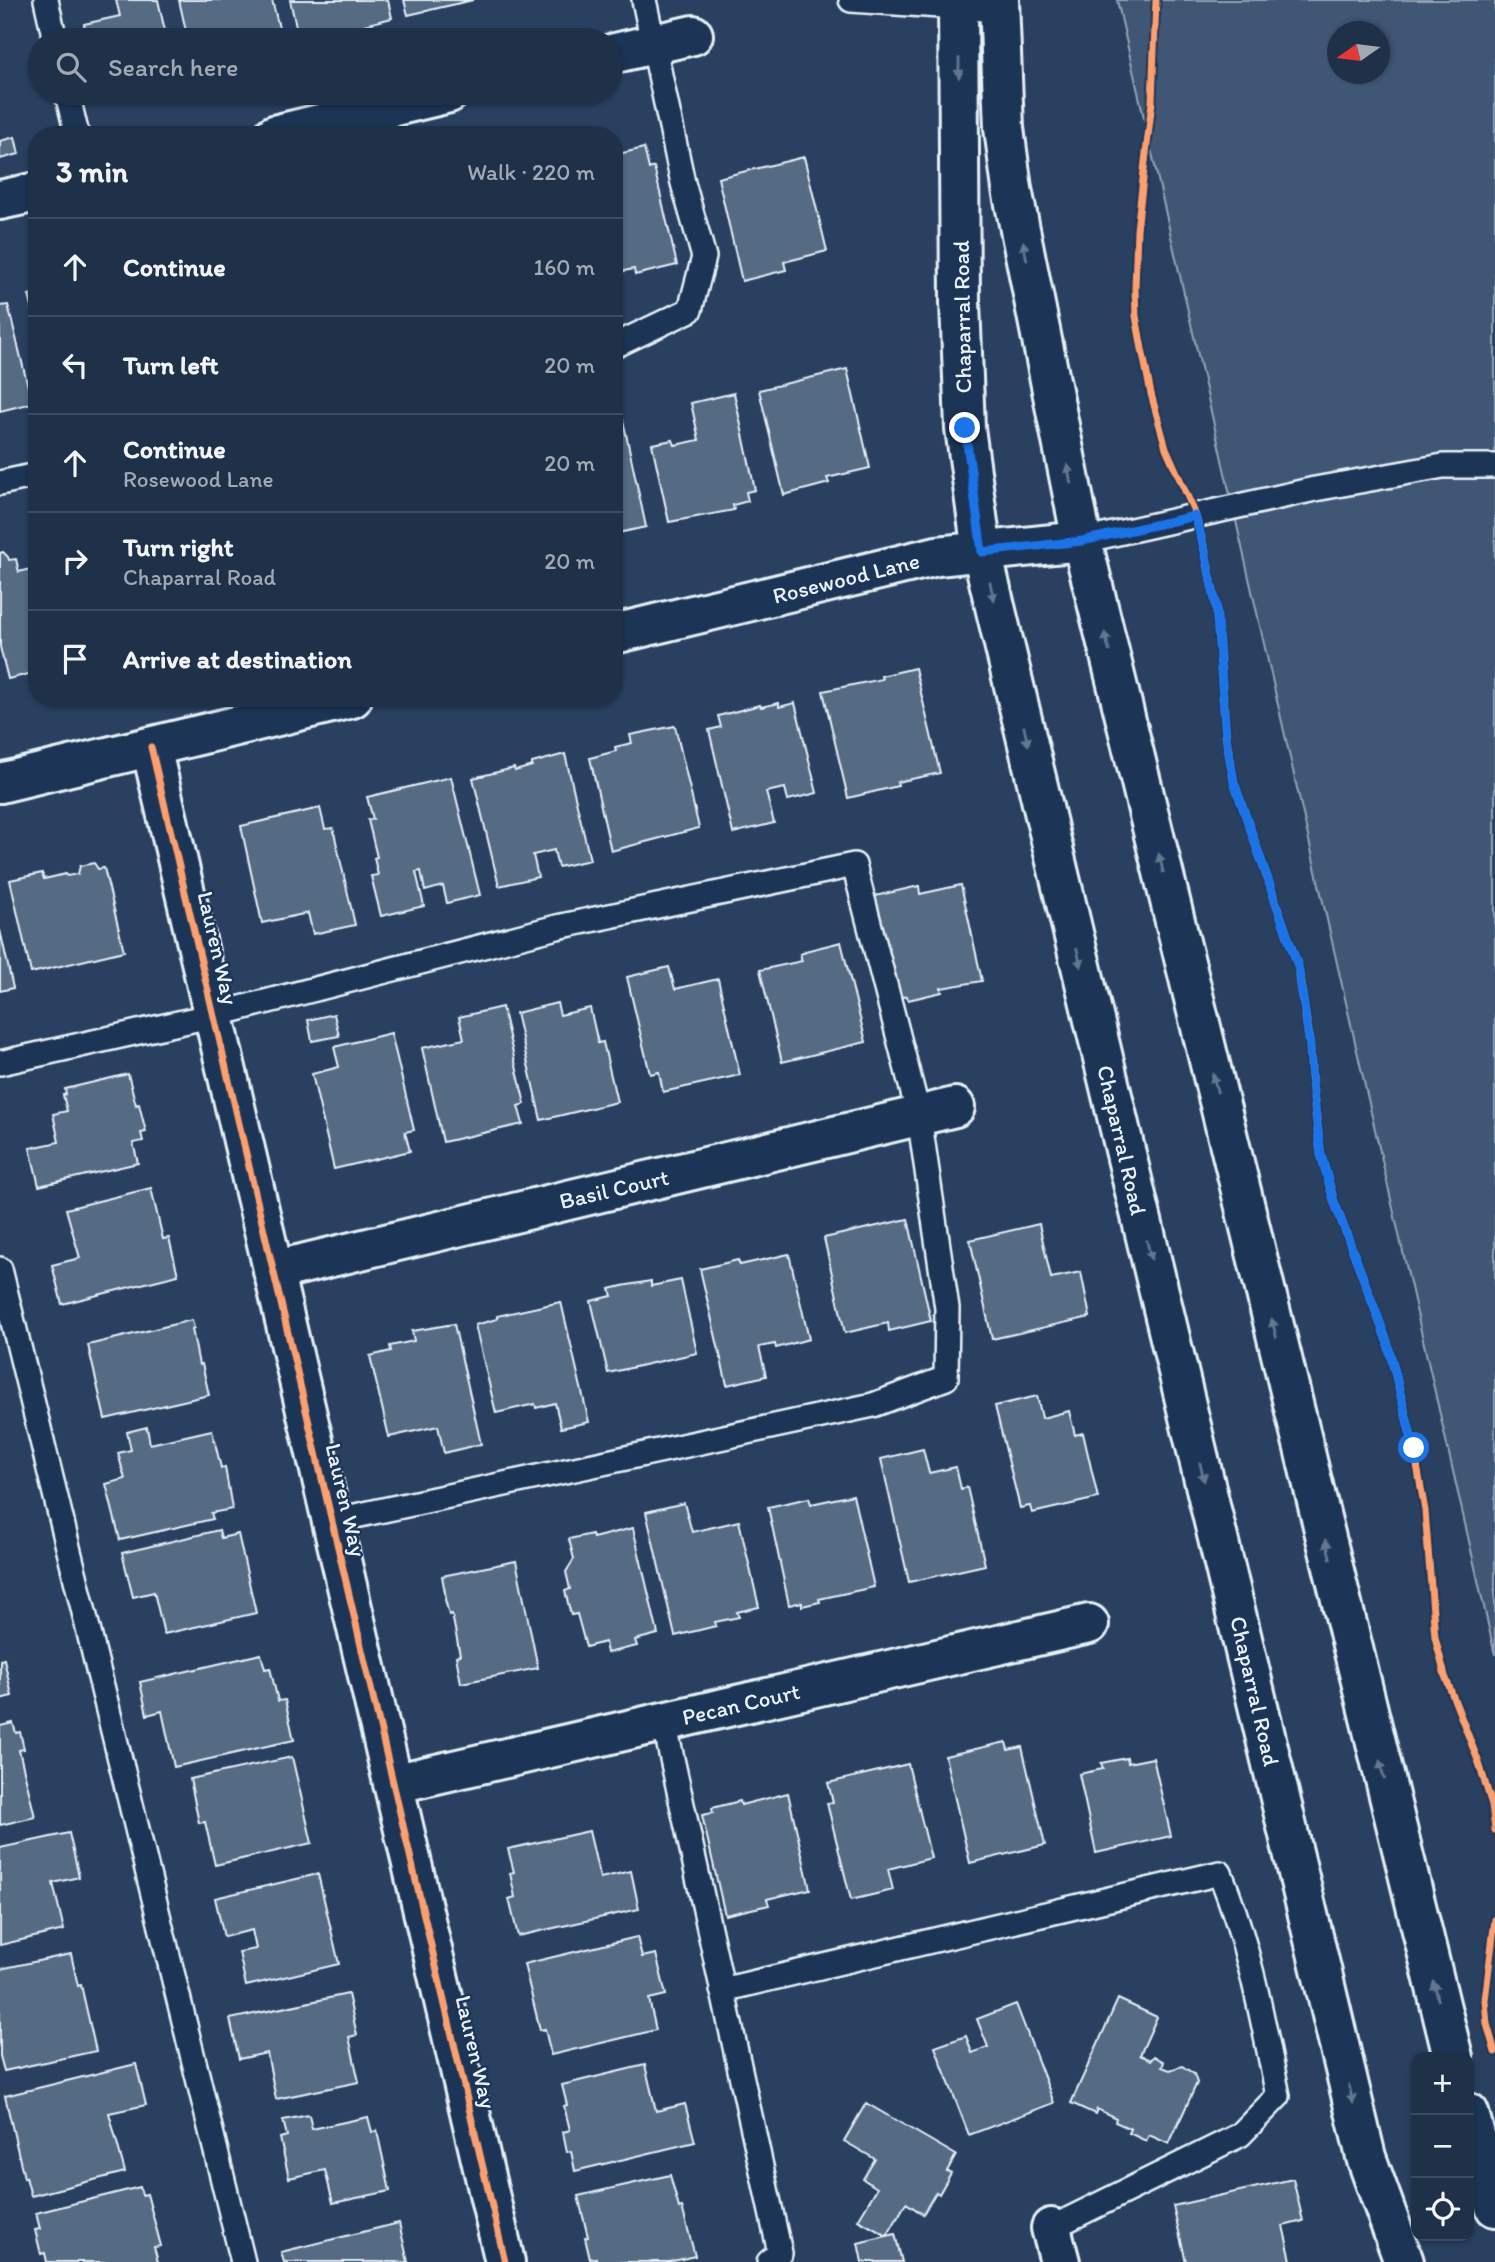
<!DOCTYPE html>
<meta charset="utf-8">
<style>
:root{--surface:#1f3049;--page:#2c3c53;--text:#f1f3f6;--muted:#a1a9b4;--line:#3c4b61}
body{margin:0;font-family:Itim,sans-serif;background:var(--page);color:var(--text)}
.controls{position:absolute;right:21px;bottom:21px;display:grid;overflow:hidden;border-radius:14px;box-shadow:0 2px 5px #0004}
.controls button{width:63px;height:63px;display:grid;place-items:center;padding:0;border:0;border-bottom:2px solid var(--line);background:var(--surface);color:var(--text);font:35px sans-serif}
.compass{position:absolute;left:1327px;top:21px;width:63px;height:63px;border-radius:50%;background:var(--surface);box-shadow:0 2px 5px #0004;rotate:256deg}
.stop{position:absolute;width:21px;height:21px;margin:-16px;border:5px solid #1a73e8;border-radius:50%;background:#fff}
.stop.end{background:#1a73e8;border-color:#fff;box-shadow:0 2px 7px #0008}
.list{margin:0;padding:0;list-style:none}
h2{display:flex;justify-content:space-between;align-items:center;height:91px;margin:0;padding:0 28px;font-size:30px}
h2 small{font-size:23px;font-weight:400;color:var(--muted)}
.list li{display:grid;grid-template-columns:46px 1fr auto;gap:21px;align-items:center;box-sizing:border-box;height:98px;padding:0 28px;border-top:2px solid var(--line)}
.list b{display:block;font-size:26px;white-space:nowrap}
.list p{margin:0;font-size:23px;white-space:nowrap;color:var(--muted)}
.list em{font-size:23px;font-style:normal;color:var(--muted)}
.icon{flex:none;width:38px;height:38px;fill:none;stroke:currentColor;stroke-width:2;stroke-linecap:round;stroke-linejoin:round}
.map{position:relative;flex:none;width:1495px;height:2262px;overflow:hidden}
.search{position:absolute;background:var(--surface);box-shadow:0 2px 5px #0004;left:28px;top:28px;width:595px;height:77px;display:flex;align-items:center;gap:18px;box-sizing:border-box;padding:0 24px;border-radius:38px;color:var(--muted);font-size:26px}
.panel{position:absolute;background:var(--surface);box-shadow:0 2px 5px #0004;left:28px;top:126px;width:595px;height:581px;border-radius:28px}
.map>svg:first-child{display:block}
.green{fill:#415774;stroke:#94a4b6;stroke-width:2;fill-rule:evenodd}
.building{fill:#556a83;stroke:#e8f1f8;stroke-width:2}
.lines{fill:none;stroke-linecap:round;stroke-linejoin:round}
.service-casing{stroke:#e8f1f8;stroke-width:28}
.minor-casing{stroke:#e8f1f8;stroke-width:44}
.secondary-casing{stroke:#e8f1f8;stroke-width:44}
.service{stroke:#1d3557;stroke-width:23}
.minor{stroke:#1d3557;stroke-width:38}
.secondary{stroke:#1d3557;stroke-width:38}
.cycleway-casing{stroke:#1d3557;stroke-width:11}
.cycleway{stroke:#fca06f;stroke-width:7}
.oneway{fill:#64778f}
.route{stroke:#1a73e8;stroke-width:9}
.labels{text-anchor:middle;stroke-width:5;stroke-linejoin:round;paint-order:stroke}
.street-label{font-size:23px;fill:#e8f1f8;stroke:#1d3557}
</style>
<div class="map">
<svg width="1495" height="2262" viewBox="0 0 1495 2262">
<rect width="100%" height="100%" fill="#294061"/>
<filter id="ink" filterUnits="userSpaceOnUse"><feTurbulence type="fractalNoise" baseFrequency=".0143" numOctaves="2"/><feDisplacementMap in="SourceGraphic" scale="14" xChannelSelector="R" yChannelSelector="G"/><feConvolveMatrix kernelMatrix="1 2 1 2 8 2 1 2 1" color-interpolation-filters="sRGB"/></filter>
<g filter="url(#ink)">
<path class="green" d="M1117,0H1495V1655ZM1338,32H1380V74H1338Z"/>
<path class="building" d="M116,0H158L167,40H87L84,24L120,16Z
M179,0H272L282,40H188Z
M290,0H388L392,18L364,25L365,29L313,40H299Z
M404,0H473L408,15Z
M15,137L19,154L0,159V141Z
M644,148L649,169L654,167L677,265L635,275L634,269L614,273V155Z
M804,157L827,251L784,262L786,270L742,281L718,178Z
M37,293V327L29,295Z
M8,305L32,403L0,411V306Z
M847,369L870,468L827,478L829,483L784,495L759,390Z
M734,393L755,490L746,492L748,501L733,505L734,510L669,522L652,444L673,440L675,445L699,440L691,403Z
M623,420L646,527L614,534V422Z
M37,538V565L30,539Z
M3,552L8,557L9,560L16,559L19,572L37,567V672L8,679L0,647V553Z
M915,668L940,773L897,782L898,786L848,798L823,691L882,679L881,676Z
M779,703V707L795,703L817,793L788,800L785,788L766,792L774,823L733,833L709,730L721,727L718,716L760,705L761,707Z
M675,726L699,828L611,851L590,758L616,751L615,747L632,743L630,735Z
M565,754L590,860L558,867L554,850L533,855L538,877L499,886L473,778L514,768L515,771L532,766V763Z
M451,777L480,895L447,903L443,886L425,891L421,871L416,872L424,906L381,916L371,876L378,875L374,858L377,857L368,820L373,819L367,797Z
M320,808L325,829L333,828L355,925L313,934L308,913L262,923L241,826Z
M94,863L98,869L104,868L124,951L31,973L10,880L42,873L44,879L66,874L67,876L78,874L80,866Z
M961,885L982,981L941,988L942,992L908,1000L907,996L898,998L875,896L919,886L920,894Z
M0,930L13,988L0,991Z
M841,942L866,1042L782,1062L760,970L802,961L800,954L806,952L805,951Z
M669,967L675,989L718,979L740,1075L663,1092L659,1072L650,1074L627,977Z
M557,1003L560,1015L590,1008L598,1043L603,1042L617,1102L541,1120L516,1013Z
M502,1007L525,1104L518,1106L523,1124L443,1142L422,1048L464,1039L459,1017Z
M334,1014L339,1036L312,1041L308,1020Z
M391,1033L414,1130L405,1132L410,1151L334,1169L312,1074L339,1067L334,1047Z
M128,1074L136,1105L139,1104L146,1132L141,1133L143,1141L133,1143L138,1163L39,1186L30,1148L59,1142L53,1114L67,1111L63,1095L66,1094L65,1089Z
M151,1188L163,1239L169,1238L178,1275L62,1304L52,1265L80,1258L66,1209Z
M908,1219L931,1321L889,1331L888,1323L845,1333L824,1238Z
M1039,1224L1051,1278L1081,1272L1090,1317L992,1339L970,1240Z
M789,1254L809,1339L776,1348L775,1344L759,1347L766,1376L727,1385L700,1269L738,1260L740,1265Z
M681,1280L697,1353L608,1373L591,1301L612,1296L610,1289L622,1286L651,1281V1286Z
M561,1302L589,1422L561,1428L555,1403L536,1408L535,1404L496,1413L475,1325L497,1319V1316Z
M192,1320L194,1328L192,1329L199,1365L202,1364L209,1395L105,1419L88,1345Z
M454,1324L481,1444L444,1453L438,1426L389,1437L370,1356L391,1351L390,1346L414,1341L412,1331Z
M1037,1396L1042,1418L1069,1411L1075,1435L1083,1433L1098,1498L1032,1513L1030,1506L1020,1508L995,1406Z
M147,1427L150,1444L212,1430L221,1468L225,1467L232,1509L211,1513L213,1519L120,1540L106,1484L125,1479L118,1453L131,1450L127,1432Z
M923,1449L929,1473L956,1467L961,1489L967,1487L985,1565L909,1582L881,1459Z
M853,1495L874,1587L819,1599L820,1602L802,1606V1602L789,1605L768,1507L809,1498L811,1504Z
M684,1503L692,1532L739,1521L759,1607L737,1612L739,1617L715,1622L716,1626L675,1636L646,1512Z
M633,1528L658,1634L635,1640L637,1646L607,1653L605,1642L586,1647L577,1614L571,1615L565,1591L570,1589L566,1572L574,1559L569,1539L592,1534L593,1538Z
M219,1530L221,1538L238,1534L256,1613L164,1634L154,1592L133,1597L122,1553Z
M516,1561L538,1668L461,1683L456,1656L460,1655L452,1614L449,1615L445,1599L446,1598L442,1576Z
M261,1654L265,1669L270,1668L278,1701L285,1700L294,1740L174,1767L162,1711L147,1715L140,1682Z
M4,1659L12,1696L0,1699V1660Z
M13,1723L16,1733L20,1732L24,1749L19,1750L35,1817L0,1825V1726Z
M1006,1742L1008,1750L1022,1747L1045,1845L970,1863L945,1756Z
M292,1757L312,1843L215,1865L205,1822L199,1823L190,1779Z
M1127,1758L1128,1763L1153,1758L1171,1836L1096,1853L1079,1774L1103,1769L1101,1763Z
M908,1764L931,1858L888,1869L893,1890L851,1900L827,1803L833,1802L828,1783Z
M788,1793L810,1889L767,1899L769,1905L725,1915L702,1815L713,1813L712,1808L740,1801L741,1805Z
M589,1831L600,1878L631,1871L639,1909L518,1936L509,1899L515,1897L510,1873L514,1872L508,1849Z
M69,1833L79,1877L53,1883L64,1930L0,1945V1848Z
M318,1874L339,1964L246,1986L239,1952L256,1949L252,1930L224,1937L215,1898Z
M637,1937L642,1957L656,1954L666,1995L649,1999L656,2030L551,2055L545,2029L540,2030L524,1964Z
M71,1954L78,1986L81,1985L96,2051L4,2071L0,2056V1969Z
M348,1994L357,2035L349,2037L359,2082L276,2099L267,2053L239,2059L230,2019Z
M1118,1999L1157,2017L1140,2055L1151,2060L1154,2056L1164,2062L1162,2067L1170,2070L1182,2066L1194,2074L1197,2083L1169,2144L1149,2135L1146,2141L1129,2133L1131,2129L1115,2122L1116,2118L1097,2109L1095,2114L1071,2103Z
M1016,2004L1054,2103L969,2135L935,2047L966,2036L972,2053L988,2047L977,2019Z
M136,2064L146,2105L109,2113L125,2172L31,2196L26,2177L24,2178L5,2096Z
M645,2065L656,2111L685,2104L695,2142L575,2171L571,2151L567,2152L563,2132L570,2130L564,2106L567,2105L562,2085Z
M866,2103L956,2155L947,2171L951,2173L939,2194L936,2192L923,2214L906,2203L887,2236L858,2220L877,2188L863,2179L875,2159L844,2141Z
M309,2115L312,2129L368,2117L372,2132L377,2131L390,2191L333,2203L325,2170L289,2178L280,2138L287,2136L283,2120Z
M670,2175L679,2208L682,2207L695,2256L669,2262H597L596,2258L590,2259L585,2238L588,2237L578,2196Z
M1293,2179L1303,2221L1283,2226L1291,2260L1283,2262H1186L1173,2206Z
M140,2187L142,2195L147,2194L161,2246L154,2247L158,2262H47L45,2253L41,2254L35,2230L40,2229L36,2213Z
M399,2223L408,2262H284L281,2252Z
M895,2234L902,2262H862L858,2243Z"/>
<g class="lines">
<g class="service-casing">
<path id="service" d="M46,0L55,40
M851,0L999,10
M67,93L77,135
M614,346L690,310L704,257L683,183L644,0
M0,483L37,475
M1082,541L1315,489L1443,466H1495
M0,1063L214,1015L557,927L854,865L919,1116L947,1308L946,1378L873,1405L332,1521
M0,1269L243,2262
M664,1722L780,2253L769,2262
M722,1990L1220,1873C1249,1944 1263,2021 1278,2096L1240,2135L1051,2228"/>
</g>
<g class="minor-casing">
<path id="minor" d="M611,54L693,35
M274,135L449,93
M0,200L37,192
M614,634L937,556L1082,541
M151,747L505,2262
M0,783L352,698
M273,1271L955,1107
M393,1784L1089,1624
M1051,2228L1060,2262"/>
</g>
<g class="secondary-casing">
<path id="secondary" d="M958,0L960,302L965,428L982,552L1366,2157L1404,2262
M999,0L1004,128L1012,189L1082,541L1453,2057
M1469,2113L1495,2207"/>
</g>
<use href="#service" class="service"/>
<use href="#minor" class="minor"/>
<use href="#secondary" class="secondary"/>
<g class="cycleway-casing">
<path id="cycleway" d="M1156,0L1152,102L1137,230L1135,288L1136,316L1142,349L1151,394L1166,448L1194,511L1205,551L1216,605L1226,737L1234,782L1298,966L1310,1046L1312,1084L1321,1155L1334,1201L1387,1341L1414,1448L1425,1511L1435,1637L1445,1676L1479,1763L1492,1805L1495,1830
M151,747L505,2262
M1495,1919L1485,2000L1487,2024L1495,2052"/>
</g>
<use href="#cycleway" class="cycleway"/>
</g>
<defs><path id="oneway-solid" d="M-6-.8H1V-3.2L6.5 0L1 3.2V.8H-6Z" transform="scale(1.75)"/></defs>
<g class="oneway">
<use href="#oneway-solid" transform="translate(959 68) rotate(90)"/>
<use href="#oneway-solid" transform="translate(1025 251) rotate(-101)"/>
<use href="#oneway-solid" transform="translate(1069 474) rotate(-101)"/>
<use href="#oneway-solid" transform="translate(992 591) rotate(77)"/>
<use href="#oneway-solid" transform="translate(1107 642) rotate(-104)"/>
<use href="#oneway-solid" transform="translate(1026 736) rotate(77)"/>
<use href="#oneway-solid" transform="translate(1161 863) rotate(-104)"/>
<use href="#oneway-solid" transform="translate(1079 958) rotate(77)"/>
<use href="#oneway-solid" transform="translate(1215 1083) rotate(-104)"/>
<use href="#oneway-solid" transform="translate(1149 1250) rotate(77)"/>
<use href="#oneway-solid" transform="translate(1274 1328) rotate(-104)"/>
<use href="#oneway-solid" transform="translate(1202 1472) rotate(77)"/>
<use href="#oneway-solid" transform="translate(1328 1549) rotate(-104)"/>
<use href="#oneway-solid" transform="translate(1382 1770) rotate(-104)"/>
<use href="#oneway-solid" transform="translate(1436 1991) rotate(-104)"/>
<use href="#oneway-solid" transform="translate(1351 2094) rotate(77)"/>
</g>
</g>
<g class="lines" filter="url(#ink)">
<path class="route" d="M965,428L982,552L1082,541L1195,516L1205,551L1216,605L1226,737L1234,782L1298,966L1310,1046L1312,1084L1321,1155L1334,1201L1387,1341L1414,1448"/>
</g>
<g class="labels">
<g class="street-label">
<text transform="translate(962 317) rotate(-91)" y="8">Chaparral Road</text>
<text transform="translate(846 578) rotate(-14)" y="8">Rosewood Lane</text>
<text transform="translate(218 948) rotate(77)" y="8">Lauren Way</text>
<text transform="translate(1122 1140) rotate(77)" y="8">Chaparral Road</text>
<text transform="translate(614 1189) rotate(-13)" y="8">Basil Court</text>
<text transform="translate(346 1500) rotate(77)" y="8">Lauren Way</text>
<text transform="translate(1255 1691) rotate(77)" y="8">Chaparral Road</text>
<text transform="translate(741 1704) rotate(-13)" y="8">Pecan Court</text>
<text transform="translate(476 2052) rotate(77)" y="8">Lauren Way</text>
</g>
</g>
</svg>
<div class="controls">
<button>+</button>
<button>−</button>
<button><svg class="icon" aria-label="locate" viewBox="0 0 24 24"><circle cx="12" cy="12" r="6"/><path d="M12 2v4M12 18v4M2 12h4M18 12h4"/></svg></button>
</div>
<svg class="compass" viewBox="-18 -18 36 36"><path d="M0-13l5 13h-10z" fill="#e53935"/><path d="M0 13l5-13h-10z" fill="#a1a9b4"/></svg>
<div class="stop" style="left:1414px;top:1448px"></div>
<div class="stop end" style="left:965px;top:428px"></div>
<div class="search"><svg class="icon" aria-label="search" viewBox="0 0 24 24"><circle cx="10" cy="10" r="6"/><path d="M15 15l6 6"/></svg>Search here</div>
<section class="panel">
<h2>3 min<small>Walk · 220 m</small></h2>
<ul class="list">
<li><svg class="icon" aria-label="ahead" viewBox="0 0 24 24"><path d="M12 20V5M6 11l6-6 6 6"/></svg><div><b>Continue</b></div><em>160 m</em></li>
<li><svg class="icon" aria-label="left" viewBox="0 0 24 24"><path d="M17 20v-9H6M10 6l-5 5 5 5"/></svg><div><b>Turn left</b></div><em>20 m</em></li>
<li><svg class="icon" aria-label="ahead" viewBox="0 0 24 24"><path d="M12 20V5M6 11l6-6 6 6"/></svg><div><b>Continue</b><p>Rosewood Lane</p></div><em>20 m</em></li>
<li><svg class="icon" aria-label="right" viewBox="0 0 24 24"><path d="M7 20v-9h11M14 6l5 5-5 5"/></svg><div><b>Turn right</b><p>Chaparral Road</p></div><em>20 m</em></li>
<li><svg class="icon" aria-label="arrive" viewBox="0 0 24 24"><path d="M6 21V4h12l-3 4 3 4H6"/></svg><div><b>Arrive at destination</b></div></li>
</ul>
</section>
</div>
